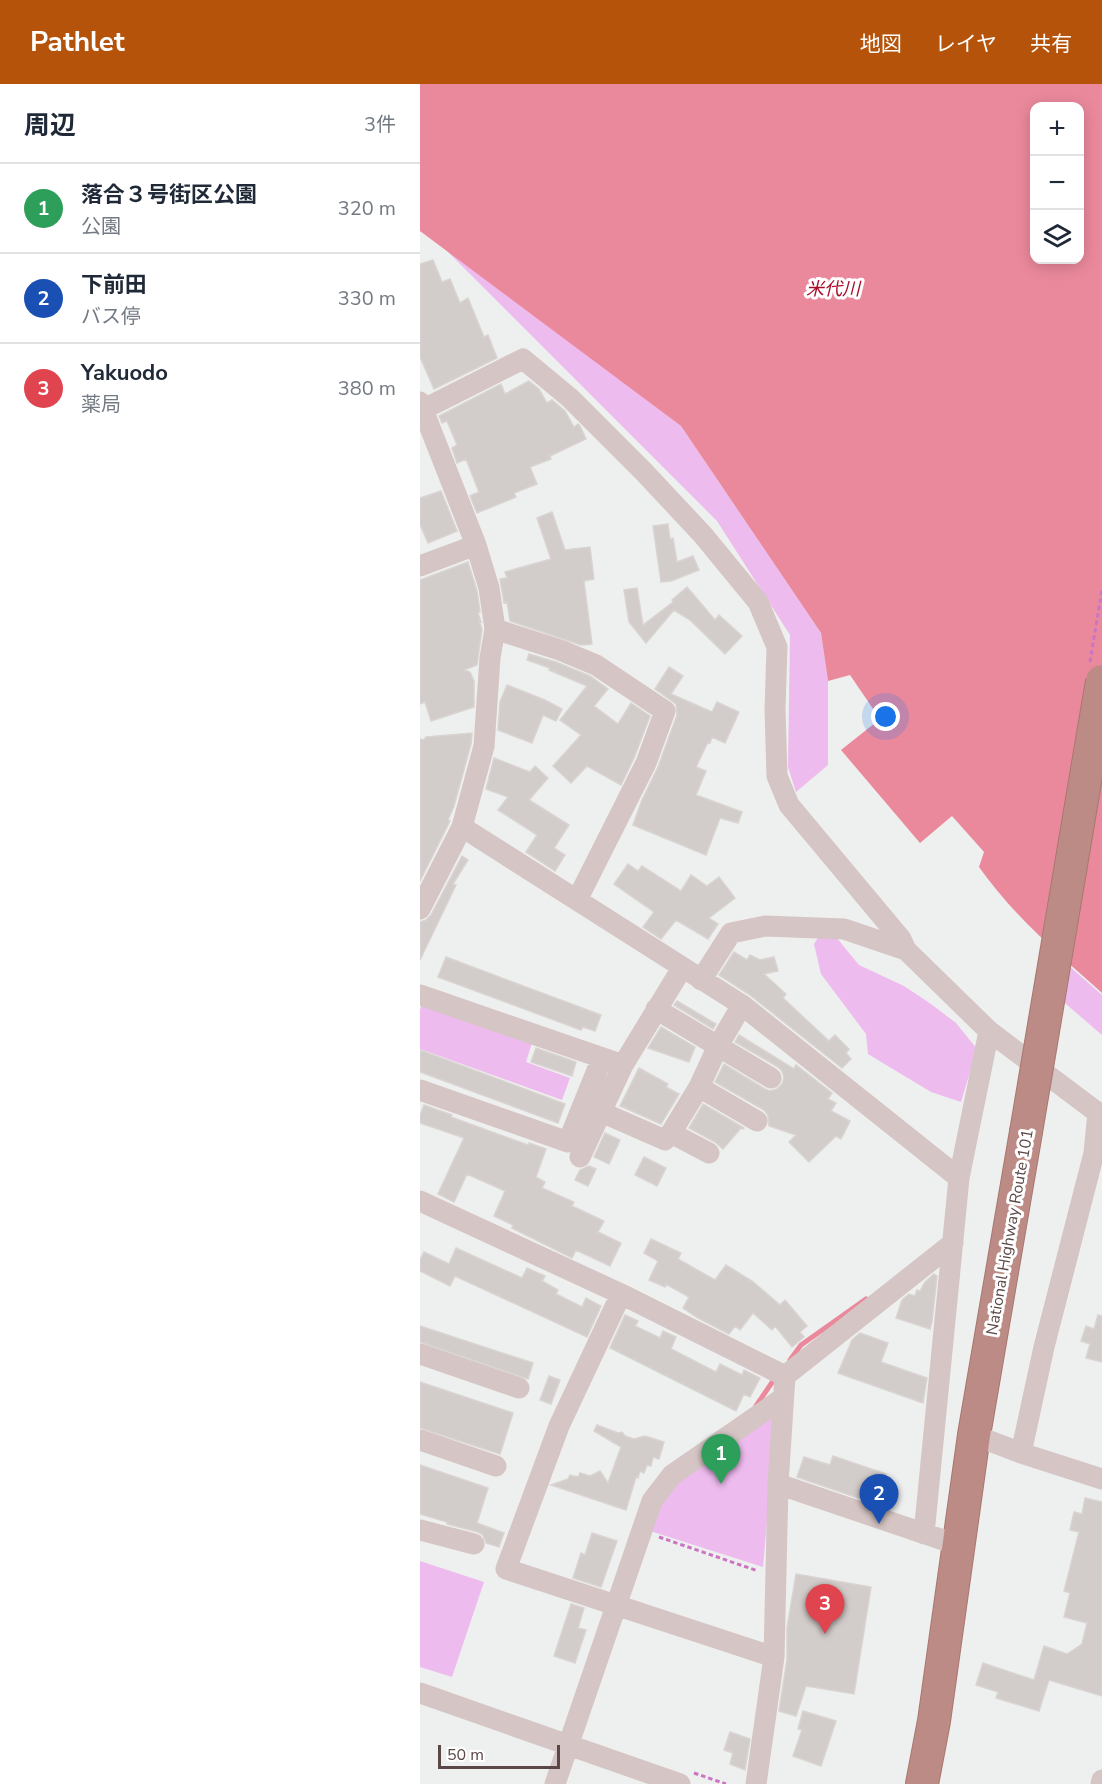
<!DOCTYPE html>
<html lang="ja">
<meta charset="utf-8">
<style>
:root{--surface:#fff;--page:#f2f2f3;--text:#1f2937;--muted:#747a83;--line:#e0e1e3;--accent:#b45309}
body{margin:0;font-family:"Nunito Sans","Noto Sans JP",sans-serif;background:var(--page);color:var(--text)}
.controls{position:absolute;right:18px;top:18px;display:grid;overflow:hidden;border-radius:12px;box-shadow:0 3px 15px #0003}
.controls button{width:54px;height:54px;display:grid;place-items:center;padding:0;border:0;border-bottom:2px solid var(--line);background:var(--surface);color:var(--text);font:30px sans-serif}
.scale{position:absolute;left:18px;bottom:15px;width:122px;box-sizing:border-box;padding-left:6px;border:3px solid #5b4746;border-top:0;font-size:16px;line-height:21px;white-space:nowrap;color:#5b4746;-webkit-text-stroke:4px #fff;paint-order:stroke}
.you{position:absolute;left:466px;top:633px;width:21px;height:21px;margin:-15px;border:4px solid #fff;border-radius:50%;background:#1a73e8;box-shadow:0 0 0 9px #1a73e833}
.badge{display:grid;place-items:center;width:39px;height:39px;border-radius:50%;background:var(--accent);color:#fff;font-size:20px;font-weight:700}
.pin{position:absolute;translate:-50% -50px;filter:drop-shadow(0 2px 3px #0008)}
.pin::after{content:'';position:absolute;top:32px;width:21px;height:18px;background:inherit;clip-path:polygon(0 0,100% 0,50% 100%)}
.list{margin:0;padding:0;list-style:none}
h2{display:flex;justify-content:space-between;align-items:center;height:78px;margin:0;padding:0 24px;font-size:26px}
h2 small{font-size:20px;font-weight:400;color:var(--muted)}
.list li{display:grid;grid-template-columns:39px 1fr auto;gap:18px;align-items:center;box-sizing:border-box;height:90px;padding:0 24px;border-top:2px solid var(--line)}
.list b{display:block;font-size:22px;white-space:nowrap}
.list p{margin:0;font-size:20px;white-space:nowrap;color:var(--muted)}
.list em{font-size:20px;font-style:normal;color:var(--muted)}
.icon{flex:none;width:33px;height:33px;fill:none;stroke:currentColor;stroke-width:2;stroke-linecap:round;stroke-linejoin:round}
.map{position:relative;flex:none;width:682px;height:1700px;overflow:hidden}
header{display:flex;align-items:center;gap:36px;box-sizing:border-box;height:84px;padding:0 30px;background:var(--accent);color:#fff}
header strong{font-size:28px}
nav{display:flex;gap:33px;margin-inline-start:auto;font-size:21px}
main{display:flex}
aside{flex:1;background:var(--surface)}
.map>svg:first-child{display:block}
.green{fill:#ebe}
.water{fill:#eb899c;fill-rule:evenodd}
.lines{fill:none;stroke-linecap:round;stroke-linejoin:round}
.stream{stroke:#eb899c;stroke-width:5}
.building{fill:#d2ccca;stroke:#d9d4d2;stroke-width:1.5}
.highway-casing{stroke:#a87770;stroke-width:34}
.path{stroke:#cc74c3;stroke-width:3;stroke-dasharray:4.5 3;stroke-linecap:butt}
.minor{stroke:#d5c5c4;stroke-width:21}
.highway{stroke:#bd8b85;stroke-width:32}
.highway-bridge-casing{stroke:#a87770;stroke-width:34;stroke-linecap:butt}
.path-bridge{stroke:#cc74c3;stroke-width:3;stroke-dasharray:4.5 3;stroke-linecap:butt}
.highway-bridge{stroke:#bd8b85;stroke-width:32}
.labels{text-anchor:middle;stroke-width:6;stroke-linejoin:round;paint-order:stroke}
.street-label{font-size:16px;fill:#5b4746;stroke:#fff}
.water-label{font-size:18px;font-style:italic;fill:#a70c2a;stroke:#fff}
</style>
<header>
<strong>Pathlet</strong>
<nav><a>地図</a><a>レイヤ</a><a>共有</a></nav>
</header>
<main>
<aside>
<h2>周辺<small>3件</small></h2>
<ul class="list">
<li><span class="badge" style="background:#2e9e5b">1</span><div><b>落合３号街区公園</b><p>公園</p></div><em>320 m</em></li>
<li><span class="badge" style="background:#1a4fb4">2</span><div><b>下前田</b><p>バス停</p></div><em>330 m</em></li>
<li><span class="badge" style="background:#e0444e">3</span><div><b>Yakuodo</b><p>薬局</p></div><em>380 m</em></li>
</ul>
</aside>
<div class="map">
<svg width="682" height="1700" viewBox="0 0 682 1700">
<rect width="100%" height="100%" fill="#eef0ef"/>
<path class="green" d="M22,162L261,342L401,549L408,597V681L376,708L368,683L370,551L297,437Z
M401,849L416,853L439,881L484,902L511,920L536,939L557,965L541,1018L511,1008L448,970L446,950L401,890L394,860Z
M648,881L682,911V951L639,914Z
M2,920L112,959L106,978L150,994L142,1016L0,965V926Z
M348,1330L356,1335L343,1483L230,1447L241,1414L262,1387Z
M0,1477L64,1498L32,1593L0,1583Z"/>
<path class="water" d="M0,0H682V909C638,870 593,831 559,783L564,768L532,732L500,759L421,666L460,635L430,591L408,597L401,549L261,342L0,147ZM614,22H660V176H614Z"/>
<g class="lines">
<path class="stream" d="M370,1276L381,1261L446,1215
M336,1322L353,1297"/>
</g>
<path class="building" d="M13,176L22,198L30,195L40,219L48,214L64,253L68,251L77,274L14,305L0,273V180Z
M109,297L119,305L127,319L132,316L145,327L154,343L158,340L160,342L166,355L130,372L131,375L110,383L117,400L94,409L96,413L57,429L50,412L59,408L46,375L37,379L32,364L37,361L27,337L22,339L19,332L81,300L85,310Z
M21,407L37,447L8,459L0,440V414Z
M132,428L145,466L170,463L174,495L164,497L172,560L161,561L90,537L87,518L84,519L80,495L87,494L85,488L131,475L117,434Z
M248,440L250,455L253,454L257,478L273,472L279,486L251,497L241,498L233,442Z
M48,478L57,507L60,528L58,529L61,538L59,537L62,545L57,581L44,586L50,588L54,597V623L11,637L5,618L0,620V496Z
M267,503L295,536L299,531L322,552L305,570L270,536L254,526L226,559L209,538L204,506L217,504L223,541L253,518L252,516Z
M109,570L136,578L170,592L188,605L174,622L198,640L211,619L230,632L214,674L201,701L167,682L151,699L133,682L161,651L140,636L167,602L129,586L130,584L107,576Z
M249,583L263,592L251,610L292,628L297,618L319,628L305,659L292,653L290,659L288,658L276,683L286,687L276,711L322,728L318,739L300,734L286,771L213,741L222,716L238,683L257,631L256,620L235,605Z
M87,601L125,616L142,625L136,637L123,631L112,659L78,646L80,618Z
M52,649L51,660L34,722L28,736L30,737L0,797V655L4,656L6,653Z
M74,674L110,688L115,682L128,694L109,716L149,741L134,764L145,771L135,787L106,768L117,751L78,726L88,713L66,705Z
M42,772L48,776L33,800L36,801L0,876V838L6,836L11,831Z
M208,780L218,787L222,782L261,807L271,791L287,802L299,793L315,814L289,834L298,840L288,855L256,836L241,855L223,843L234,828L194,800Z
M314,868L327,876L330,871L340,876L354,873L358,887L344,890L366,910L363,914L409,957L415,951L429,965L426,969L431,975L422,984L330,911L299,891Z
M26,873L181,931L175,947L163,943L161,946L18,893Z
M257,917L296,940L293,945L254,921Z
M241,943L275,963L269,978L228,964Z
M319,951L374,985L376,981L412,1009L408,1015L416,1019L411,1027L430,1037L421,1055L416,1052L389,1078L369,1058L376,1051L349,1042L348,1031L344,1026L295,998L304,980L345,1005L350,1007L357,1005L362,1000L364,994L362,987L358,983L315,958Z
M116,964L156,978L152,992L111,978Z
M0,966L145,1020L138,1039L0,988Z
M219,984L248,1000L246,1003L259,1010L241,1040L200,1022Z
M283,1020L324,1044L323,1045L321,1044L303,1065L295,1058L269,1044Z
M4,1021L32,1031L31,1033L108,1061L109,1059L126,1065L116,1093L125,1098L122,1104L154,1118L152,1122L184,1137L178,1148L201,1159L190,1182L156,1166L152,1174L92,1144L93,1141L74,1132L85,1107L47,1090L34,1118L18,1110L44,1054L0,1039V1032Z
M185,1049L200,1056L189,1080L174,1073Z
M224,1073L246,1084L237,1102L215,1091Z
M169,1082L176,1085L168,1102L155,1096L160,1086Z
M231,1155L261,1169L258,1175L295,1196L306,1181L332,1197L360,1221L365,1216L387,1242L380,1248L384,1253L372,1263L355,1242L352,1246L333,1229L320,1246L315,1242L309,1250L278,1234L263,1224L269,1213L246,1200L245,1203L229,1196L238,1177L224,1169Z
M36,1164L102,1194L107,1184L125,1192L122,1197L138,1206L136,1210L162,1223L166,1214L181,1222L167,1253L35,1192L30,1202L0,1187V1176L4,1168L29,1180Z
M514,1190L517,1192L512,1238L510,1245L476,1234L482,1216L489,1210L495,1212L497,1206L500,1207L505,1198Z
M205,1231L218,1237L215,1242L240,1254L243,1247L256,1253L251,1265L296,1288L300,1280L322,1291L324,1286L340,1294L330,1313L324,1310L316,1327L190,1264Z
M678,1231L682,1232V1278L666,1274L670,1260L661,1257L666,1242L674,1245Z
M0,1242L113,1279L108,1295L0,1258Z
M440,1249L468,1259L461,1278L507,1294L503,1319L418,1289L432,1256Z
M129,1292L140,1296L131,1320L120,1316Z
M0,1298L93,1329L80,1370L0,1344Z
M177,1341L198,1349L202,1348L205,1352L214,1355L225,1352L244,1358L239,1375L233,1373L231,1382L227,1381L224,1389L220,1387L218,1394L216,1393L206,1426L131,1401L148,1395L150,1391L158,1393L160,1389L170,1392L180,1387L188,1399L201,1363L174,1347Z
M413,1372L466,1390L459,1412L446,1408L444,1416L377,1393L384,1373L410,1381Z
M0,1381L68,1404L57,1439L84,1449L79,1463L66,1459L63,1451L58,1448L27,1440V1438L0,1430Z
M665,1414L682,1418V1612L629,1596L619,1627L576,1614L578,1608L556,1601L563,1579L614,1596L624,1562L647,1570L662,1560L667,1539L644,1533L650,1509L644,1507L659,1448L650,1446L654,1428L662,1430Z
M172,1449L197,1457L181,1503L153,1494L161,1469L165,1471Z
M376,1490L451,1503L434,1610L386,1602L376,1632L359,1627L367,1575V1544Z
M151,1520L164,1524L158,1544L166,1546L155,1579L134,1572Z
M383,1627L416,1637L401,1682L373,1672L382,1646L378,1645Z
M310,1648L330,1655L325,1686L310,1680L313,1669L304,1666Z"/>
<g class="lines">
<g class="highway-casing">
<path id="highway" d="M502,1700L514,1637L554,1351L606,1048"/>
</g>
<path class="path" d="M239,1453L338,1487
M274,1689L306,1700"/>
<path class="minor" d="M0,318L56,461L69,504L75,545L70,574L64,662L42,743L0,825
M0,327L103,275L150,314L224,388L283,451L338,518L357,563L355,625L357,692L369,721L481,855L486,866L569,947L682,1032
M0,482L56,461
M75,545L140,566L176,581L245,627L226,679L157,816
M42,743L322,921L539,1094
M281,896L311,849L345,842L424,845L486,866
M0,911L203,981
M236,925L351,994
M279,1003L337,1037
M0,1006L148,1058L182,974
M181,1028L245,1056L251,1049
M289,1069L251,1049L279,1003L298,962L322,921
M160,1073L203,981L262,884
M0,1117L201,1210L365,1292L358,1400L354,1573L86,1485L139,1342L201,1210
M0,1270L99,1304
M365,1292L533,1159
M554,1351L601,1369L682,1395
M0,1356L76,1382
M601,1369L624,1263L674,1069L678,1028
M358,1400L538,1461
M0,1446L54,1460
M504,1450L539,1094L569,947
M0,1609L260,1700
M135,1700L232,1417L252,1391L363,1314
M336,1700L354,1573
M681,1700L682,1696"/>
<use href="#highway" class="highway"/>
<g class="highway-bridge-casing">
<path id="highway-bridge" d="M606,1048L682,597"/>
</g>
<path class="path-bridge" d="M670,578L682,506"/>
<use href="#highway-bridge" class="highway-bridge"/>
</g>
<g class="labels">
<g class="street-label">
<text transform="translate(589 1148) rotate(-80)" y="6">National Highway Route 101</text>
</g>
<g class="water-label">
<text x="413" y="211">米代川</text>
</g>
</g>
</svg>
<div class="controls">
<button>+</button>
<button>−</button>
<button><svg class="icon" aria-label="layers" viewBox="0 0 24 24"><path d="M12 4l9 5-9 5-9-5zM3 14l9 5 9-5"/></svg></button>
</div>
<div class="scale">50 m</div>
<div class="you"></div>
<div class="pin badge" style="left:301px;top:1400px;background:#2e9e5b">1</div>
<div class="pin badge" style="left:459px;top:1440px;background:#1a4fb4">2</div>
<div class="pin badge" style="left:405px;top:1550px;background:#e0444e">3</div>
</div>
</main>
